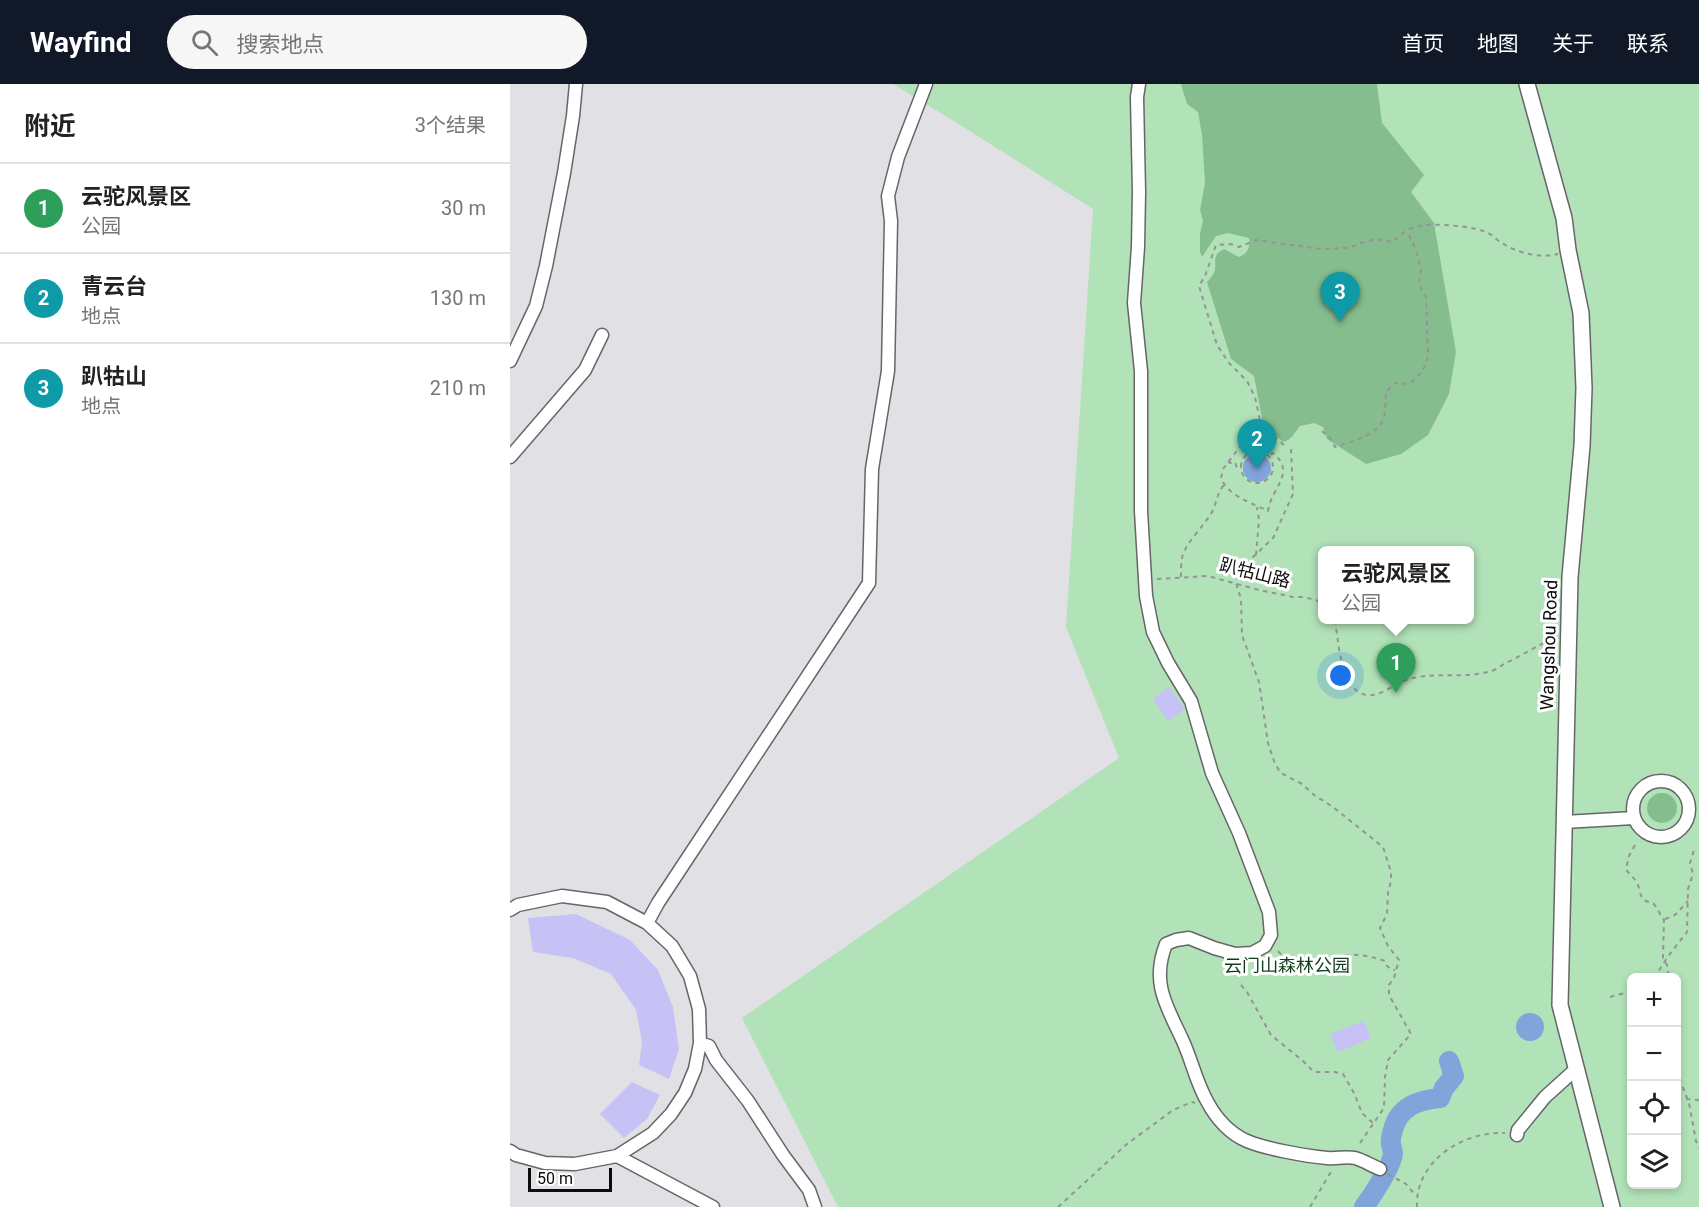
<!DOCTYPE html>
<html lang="zh">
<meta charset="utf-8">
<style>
:root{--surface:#fff;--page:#f6f6f6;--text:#222;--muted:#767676;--line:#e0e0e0;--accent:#111827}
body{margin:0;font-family:Roboto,"Noto Sans SC",sans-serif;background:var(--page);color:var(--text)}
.controls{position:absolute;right:18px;bottom:18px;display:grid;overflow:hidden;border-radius:9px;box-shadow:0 3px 9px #0003}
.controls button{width:54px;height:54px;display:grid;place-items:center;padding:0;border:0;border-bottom:2px solid var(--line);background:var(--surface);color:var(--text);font:30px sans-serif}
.scale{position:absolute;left:18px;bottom:15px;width:84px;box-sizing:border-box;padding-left:6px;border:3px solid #0c0c0d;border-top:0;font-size:16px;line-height:21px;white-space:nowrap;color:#0c0c0d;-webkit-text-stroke:4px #fff;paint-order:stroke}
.you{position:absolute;left:831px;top:592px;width:21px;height:21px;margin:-15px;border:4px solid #fff;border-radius:50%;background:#1a73e8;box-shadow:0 0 0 9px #1a73e833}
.badge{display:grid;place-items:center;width:39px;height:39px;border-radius:50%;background:var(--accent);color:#fff;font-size:20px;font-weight:700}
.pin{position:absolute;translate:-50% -50px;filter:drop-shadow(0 2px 3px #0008)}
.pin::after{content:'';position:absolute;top:32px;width:21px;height:18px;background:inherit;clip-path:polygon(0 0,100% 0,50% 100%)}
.popup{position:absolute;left:808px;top:462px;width:156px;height:78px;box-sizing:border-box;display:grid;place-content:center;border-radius:9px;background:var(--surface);filter:drop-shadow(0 2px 4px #0005);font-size:20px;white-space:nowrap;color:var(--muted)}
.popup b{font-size:22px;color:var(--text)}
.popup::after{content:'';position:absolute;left:50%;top:100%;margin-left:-12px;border:12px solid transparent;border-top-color:var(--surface)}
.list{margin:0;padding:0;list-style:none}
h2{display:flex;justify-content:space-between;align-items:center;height:78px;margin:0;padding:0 24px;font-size:26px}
h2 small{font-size:20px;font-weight:400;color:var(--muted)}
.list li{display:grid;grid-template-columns:39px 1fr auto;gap:18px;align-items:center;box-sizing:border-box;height:90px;padding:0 24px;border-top:2px solid var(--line)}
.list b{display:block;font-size:22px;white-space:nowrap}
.list p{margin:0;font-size:20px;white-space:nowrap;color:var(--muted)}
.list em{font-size:20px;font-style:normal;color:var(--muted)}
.icon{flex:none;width:33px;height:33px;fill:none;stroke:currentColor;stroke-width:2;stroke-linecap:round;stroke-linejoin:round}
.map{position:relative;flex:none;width:1189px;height:1123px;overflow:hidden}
header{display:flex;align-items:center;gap:36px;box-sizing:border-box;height:84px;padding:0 30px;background:var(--accent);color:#fff}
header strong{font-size:28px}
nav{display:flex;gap:33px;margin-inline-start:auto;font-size:21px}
.search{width:420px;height:54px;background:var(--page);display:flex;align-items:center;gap:15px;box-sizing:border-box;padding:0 21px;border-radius:33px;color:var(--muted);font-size:22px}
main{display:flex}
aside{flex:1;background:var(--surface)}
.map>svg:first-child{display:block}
.green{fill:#b2e2b8;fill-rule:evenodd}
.forest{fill:#86bd8e}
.water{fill:#81a4db}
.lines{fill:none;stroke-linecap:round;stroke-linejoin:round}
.river{stroke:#81a4db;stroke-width:20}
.building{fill:#c6c2f6}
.minor-casing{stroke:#666569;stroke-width:15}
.tertiary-casing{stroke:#666569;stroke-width:18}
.path{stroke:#949496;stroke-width:2;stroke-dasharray:4.5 4.5;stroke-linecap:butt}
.minor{stroke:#fff;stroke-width:12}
.tertiary{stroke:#fff;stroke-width:15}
.labels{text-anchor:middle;stroke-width:6;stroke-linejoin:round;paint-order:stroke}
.street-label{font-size:18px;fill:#0c0c0d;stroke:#fff}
.park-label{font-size:18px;fill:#133c1d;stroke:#fff}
</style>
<header>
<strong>Wayfind</strong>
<div class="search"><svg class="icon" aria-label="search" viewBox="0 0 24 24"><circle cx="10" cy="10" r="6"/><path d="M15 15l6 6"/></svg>搜索地点</div>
<nav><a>首页</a><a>地图</a><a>关于</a><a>联系</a></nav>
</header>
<main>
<aside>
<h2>附近<small>3个结果</small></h2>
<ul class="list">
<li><span class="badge" style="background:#2e9e5b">1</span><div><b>云驼风景区</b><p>公园</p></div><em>30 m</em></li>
<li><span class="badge" style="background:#0f9aa8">2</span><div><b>青云台</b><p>地点</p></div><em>130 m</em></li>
<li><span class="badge" style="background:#0f9aa8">3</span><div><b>趴牯山</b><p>地点</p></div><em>210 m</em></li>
</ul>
</aside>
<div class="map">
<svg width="1189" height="1123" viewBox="0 0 1189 1123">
<rect width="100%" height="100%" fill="#e1e1e5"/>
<path class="green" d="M383,0H1189V1123H328L232,934L609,674L556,543L583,125L447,39ZM812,466H960V536H812ZM1122,894H1166V1100H1122Z"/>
<path class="forest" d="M671,0H867L872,39L914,91L901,108L924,139L946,268L939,310L918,351L891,370L856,380L817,355L813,343L804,339L790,342C784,349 782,356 773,358L753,340L744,292L721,275L697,198C700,195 702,192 704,189C708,178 700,172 714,165L729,173C738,169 740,164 739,154L718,149L706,152L692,173L690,168V150L693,137L690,126L695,99L692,51L688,28L677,20Z
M1137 724a15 15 0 1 1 30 0a15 15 0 1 1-30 0Z"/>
<path class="water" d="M733 384a14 14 0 1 1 28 0a14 14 0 1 1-28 0Z
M1006 943a14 14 0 1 1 28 0a14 14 0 1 1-28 0Z"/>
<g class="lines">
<path class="river" d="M854,1123C862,1112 882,1082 883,1069C883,1066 881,1063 881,1060C880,1055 882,1050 883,1046C889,1022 909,1016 930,1014L934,1004L944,992L939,977"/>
</g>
<path class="building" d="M754,479L757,488L749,491L745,483Z
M659,603L675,625L658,637L643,615Z
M66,830L120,856L148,886L163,923L169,965L159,995L129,981L132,958L126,926L101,890L63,874L23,868L18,834Z
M854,937L861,954L828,968L820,950Z
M122,998L150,1011L137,1035L114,1054L90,1030Z"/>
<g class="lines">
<g class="minor-casing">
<path id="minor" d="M629,0L627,13L629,108L628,163L624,219L631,287V427L636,512L643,548L658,579L681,617L702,689L729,749L759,828L761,851L755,862L742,869L725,870L704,864L679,854L666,856L656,860C641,898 656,921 672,955C682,976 686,999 698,1019C706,1034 720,1050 737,1057C756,1065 796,1072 817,1074C826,1075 836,1072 845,1074C853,1076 862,1082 870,1085
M0,277L26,222L36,182L54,89L63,32L66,0
M0,373L75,286L92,251
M1123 725a28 28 0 1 1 56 0a28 28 0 1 1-56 0Z
M1054,738L1124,734
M0,826L8,821L52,812L97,818L137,839L162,862L180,892L189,925L190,959L185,985L175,1009L161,1030L143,1049L107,1072L65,1080L35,1079L6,1071L0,1067
M137,839L148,819L359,499L362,385L378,287L381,137L378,112L388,73L416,0
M190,959L199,962L206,976L238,1017L273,1071L299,1106L305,1123
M1007,1051L1008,1046L1035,1013L1066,985
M107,1072L203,1123"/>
</g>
<g class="tertiary-casing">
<path id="tertiary" d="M1017,0L1054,134L1058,166L1071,229L1074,304L1072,362L1060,493L1050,921L1102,1123"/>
</g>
<path class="path" d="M812,347L820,354L825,363C841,357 869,352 874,333C876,325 875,316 876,308L885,299L898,300L906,295L914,284L918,273L916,213L909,201L911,185L906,166L897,147
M732,360L713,385L711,394C718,412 742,419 758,427C761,404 787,389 763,369L759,372
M774,361L751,341L745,313L737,297L719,279L707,261L689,202L695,192L706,161L721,160L729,163L746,156L811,165L839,164L851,159L866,155L882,158C889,153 896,145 905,143C917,138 967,142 978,149C982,151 986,155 990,158C1006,168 1028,175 1048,170
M781,365L783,410L763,454L741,475L729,491L726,499L731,515L732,551L749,598L758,659L765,680L771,689L792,700L804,711L823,723L873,763L881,788V797L878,809L877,830L870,844L878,862L889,876L884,894L879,901V911L901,950L878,976L875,993L874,1024L848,1062
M731 383a16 16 0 1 1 32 0a16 16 0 1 1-32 0Z
M718,377L720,379L725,378L727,384L731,383
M746,471L749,436L747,423
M671,493C671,487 671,480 672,474C676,457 695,442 703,426C707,417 707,409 714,401
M647,495L698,492L749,506L783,513H794L812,518
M825,536C828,555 830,591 845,605C861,621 880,602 896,596C923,587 951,595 978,588C984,587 989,583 994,580C1012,571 1030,561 1047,551
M1125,761L1119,772L1116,785C1118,789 1123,793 1126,797C1133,809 1126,815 1144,820L1154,836L1153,874L1157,881L1159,894
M1155,835L1165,831L1178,817
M768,867C789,892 812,874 838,871C851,870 863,873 875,877L877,882L882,886H885
M1144,894L1159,871L1177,848L1178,805L1183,790L1180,779L1184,766
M731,901L737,908L761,951L793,977L804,988H825L833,990L844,1009L852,1029L863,1039
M1100,913L1122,907
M1166,986L1179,1019L1186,1057L1189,1064
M1176,1015L1189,1016
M878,1090L896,1100L906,1112
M548,1123L617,1060L663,1026L682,1018L685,1019
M800,1123L822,1086
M907,1123C905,1077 953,1047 995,1049"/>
<use href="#minor" class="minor"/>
<use href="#tertiary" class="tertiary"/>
</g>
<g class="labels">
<g class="street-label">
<text transform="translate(745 489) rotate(14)" y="6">趴牯山路</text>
<text transform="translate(1039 561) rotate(-88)" y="6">Wangshou Road</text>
</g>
<g class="park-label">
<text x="777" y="888">云门山森林公园</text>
</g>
</g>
</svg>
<div class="controls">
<button>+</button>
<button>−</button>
<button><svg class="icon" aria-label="locate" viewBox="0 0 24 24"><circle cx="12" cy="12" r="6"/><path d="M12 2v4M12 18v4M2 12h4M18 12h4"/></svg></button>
<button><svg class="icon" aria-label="layers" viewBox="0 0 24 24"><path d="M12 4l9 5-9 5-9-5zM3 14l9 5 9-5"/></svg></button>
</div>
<div class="scale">50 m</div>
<div class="you"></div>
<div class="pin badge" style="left:886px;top:609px;background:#2e9e5b">1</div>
<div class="popup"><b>云驼风景区</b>公园</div>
<div class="pin badge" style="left:747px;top:385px;background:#0f9aa8">2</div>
<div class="pin badge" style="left:830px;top:238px;background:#0f9aa8">3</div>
</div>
</main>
